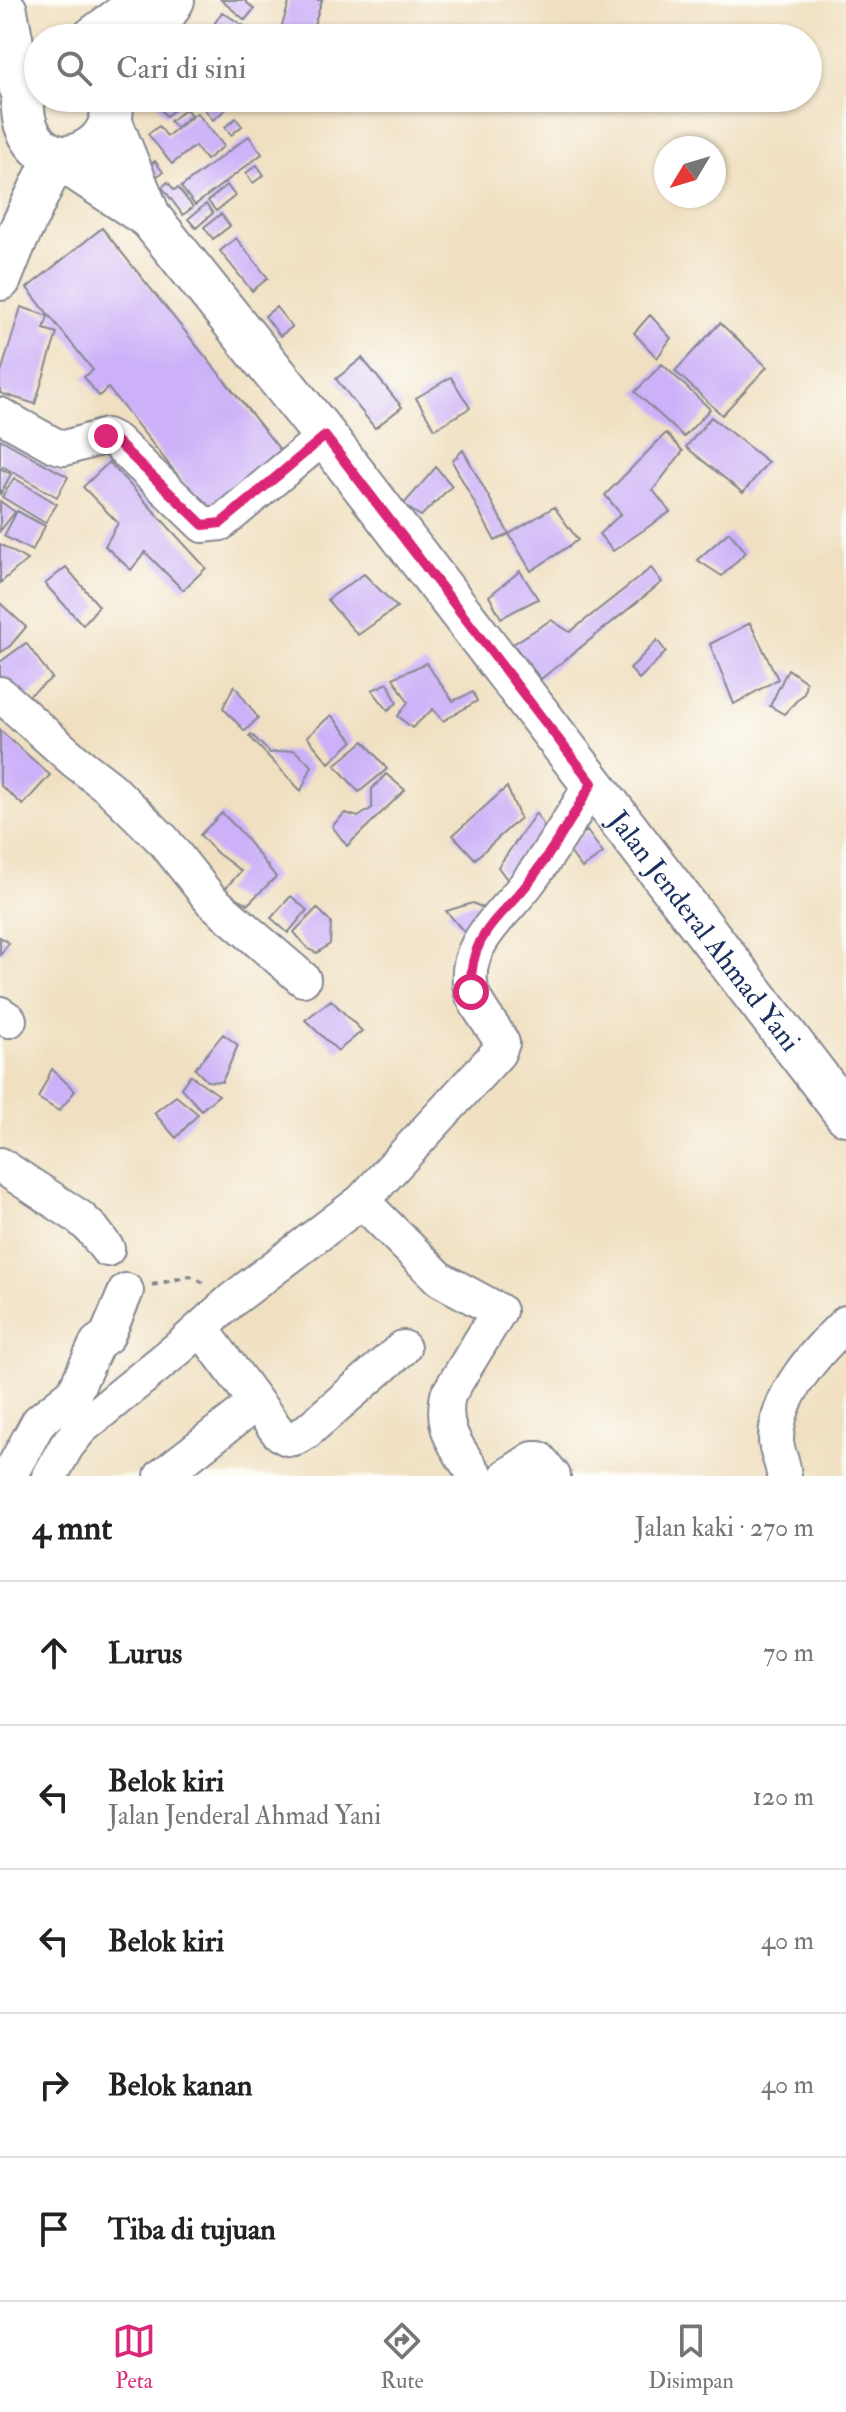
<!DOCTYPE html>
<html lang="id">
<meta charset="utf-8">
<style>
:root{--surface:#fff;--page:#f2f2f2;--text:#222;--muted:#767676;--line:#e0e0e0;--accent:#db2777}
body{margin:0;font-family:"IM FELL Double Pica",serif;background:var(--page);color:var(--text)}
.compass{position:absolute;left:654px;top:136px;width:72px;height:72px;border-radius:50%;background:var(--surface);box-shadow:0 2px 6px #0004;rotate:232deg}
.stop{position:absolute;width:24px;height:24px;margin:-18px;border:6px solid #db2777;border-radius:50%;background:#fff}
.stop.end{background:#db2777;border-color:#fff;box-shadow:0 2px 8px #0008}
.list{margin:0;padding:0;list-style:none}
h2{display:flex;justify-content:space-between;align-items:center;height:104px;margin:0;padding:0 32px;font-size:34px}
h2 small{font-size:26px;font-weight:400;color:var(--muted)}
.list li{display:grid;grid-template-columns:52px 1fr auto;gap:24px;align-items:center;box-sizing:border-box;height:144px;padding:0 32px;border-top:2px solid var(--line)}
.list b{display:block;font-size:30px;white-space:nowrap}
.list p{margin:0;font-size:26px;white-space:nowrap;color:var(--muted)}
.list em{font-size:26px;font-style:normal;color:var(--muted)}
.icon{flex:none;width:44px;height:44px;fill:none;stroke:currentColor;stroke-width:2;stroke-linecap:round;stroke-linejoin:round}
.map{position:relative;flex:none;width:846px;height:1476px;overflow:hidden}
.search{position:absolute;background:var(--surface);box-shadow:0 2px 6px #0004;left:24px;right:24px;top:24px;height:88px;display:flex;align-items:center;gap:20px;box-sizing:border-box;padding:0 28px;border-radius:44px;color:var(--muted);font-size:30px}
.sheet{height:824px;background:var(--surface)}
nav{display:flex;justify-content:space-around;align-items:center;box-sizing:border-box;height:112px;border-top:2px solid var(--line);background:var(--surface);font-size:22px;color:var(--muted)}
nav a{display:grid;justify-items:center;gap:4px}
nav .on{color:var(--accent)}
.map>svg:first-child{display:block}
.building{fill:#ccb1f8}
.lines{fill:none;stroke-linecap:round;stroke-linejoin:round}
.minor-casing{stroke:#868890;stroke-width:38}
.major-casing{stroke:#868890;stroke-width:46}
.path{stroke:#868890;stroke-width:4;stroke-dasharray:6 6;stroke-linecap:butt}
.minor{stroke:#fff;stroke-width:34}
.major{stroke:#fff;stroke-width:42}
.route{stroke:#db2777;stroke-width:10}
.labels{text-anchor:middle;stroke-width:7;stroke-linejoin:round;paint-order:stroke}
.street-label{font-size:28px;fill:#1b2f5e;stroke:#fdfcf7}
</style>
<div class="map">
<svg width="846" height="1476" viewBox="0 0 846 1476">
<rect width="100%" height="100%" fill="#fdfcf7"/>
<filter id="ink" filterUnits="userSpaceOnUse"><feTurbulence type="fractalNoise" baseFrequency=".0125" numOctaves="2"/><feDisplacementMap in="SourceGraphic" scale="16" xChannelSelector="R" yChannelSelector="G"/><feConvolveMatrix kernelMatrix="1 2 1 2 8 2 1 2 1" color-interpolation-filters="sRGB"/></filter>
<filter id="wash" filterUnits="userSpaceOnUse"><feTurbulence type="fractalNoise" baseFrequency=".006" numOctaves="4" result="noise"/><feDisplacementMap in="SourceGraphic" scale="32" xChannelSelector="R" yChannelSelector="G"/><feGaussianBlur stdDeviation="1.8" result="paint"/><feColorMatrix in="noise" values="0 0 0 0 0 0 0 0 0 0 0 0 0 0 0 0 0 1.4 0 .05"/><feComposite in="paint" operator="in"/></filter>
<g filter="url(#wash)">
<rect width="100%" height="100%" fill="#f0e0c1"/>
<g id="blocks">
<path class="building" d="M221,0H244L254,9L245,20Z
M290,0H322L310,38H278Z
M222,12L244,26L236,38H225L211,29Z
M157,98H190L166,116L154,100Z
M215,98H217L226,109L213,120L203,107Z
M186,109L191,115L176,128L170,121Z
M197,113L224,146L206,160L195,146L172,164L148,134L159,126L167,136Z
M236,118L242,126L231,135L225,127Z
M249,136L262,154L195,205L181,187Z
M155,161L163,172L154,178L147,167Z
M257,165L264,175L253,183L246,173Z
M168,182L174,190L178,188L193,207L183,215L162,187Z
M227,185L235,196L216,211L208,201Z
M206,204L213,213L196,228L188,219Z
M221,214L230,226L213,239L204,227Z
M102,228L282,452L207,512L108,388L99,396L84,377L93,370L27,288Z
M236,238L268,278L252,291L220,251Z
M21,307L48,316L44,329L57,333L35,404L0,393V376Z
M276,307L292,327L280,336L265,316Z
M650,315L671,338L657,358L634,333Z
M720,323L767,367L722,415L675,371Z
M362,358L402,407L375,428L336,379Z
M662,364L710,409L684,437L635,392Z
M451,377L470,408L435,429L416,398Z
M711,417L768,462L743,493L686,447Z
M666,433L683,451L653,490L670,512L613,551L599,534L621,514L605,495Z
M0,439L68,477L57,497L0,465Z
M463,450L509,534L554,507L578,540L531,571L509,534L495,541L452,461Z
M109,462L206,568L183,590L145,552L131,570L105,546L118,523L83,487Z
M436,467L452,486L421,516L403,505Z
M0,468L11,474L0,495Z
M14,478L57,504L45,523L2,497Z
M0,501L15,512L0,531Z
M17,511L45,526L32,551L4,536Z
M729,532L746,552L722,576L697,560Z
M0,544L27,560L0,583Z
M66,567L99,606L83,625L45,584Z
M651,568L662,582L541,679L513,644L551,620L570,632Z
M520,571L538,599L501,618L489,596Z
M364,574L397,607L358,635L327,600Z
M0,603L26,627L10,646L0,653Z
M750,623L778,679L734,704L710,644Z
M657,640L666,652L639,679L630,669Z
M26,643L52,678L21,702L0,678V662Z
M426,663L453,701L473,692L477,701L443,721L433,709L412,728L398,716L408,702L393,678Z
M788,669L806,682L804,693L784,714L770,706Z
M388,683L397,703L388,710L372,690Z
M234,685L258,718L245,731L223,708Z
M331,715L353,741L329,763L307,737Z
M0,730L50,775L23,805L0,785Z
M251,734L270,753L294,750L312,766L301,791L249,736Z
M364,741L387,769L359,792L335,765Z
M386,774L405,790L347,846L332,826L345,813L358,817L372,808V789Z
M507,787L520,818L475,859L453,835Z
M222,813L240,831L276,877L248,904L223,891L241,871L217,853L200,835Z
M536,813L551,837L512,886L498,867Z
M587,831L603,853L582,868L570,852L572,842Z
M291,896L307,910L288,933L271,918Z
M473,903L491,912L472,941L446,911Z
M317,908L331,922L330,944L317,953L308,949L294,932Z
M0,937L9,943L0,955Z
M331,1000L362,1031L338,1051L305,1020Z
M223,1034L238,1045L222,1082L207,1081L195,1069Z
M52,1069L75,1091L59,1111L38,1098Z
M190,1075L219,1095L201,1110L181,1088Z
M176,1096L198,1114L176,1138L154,1113Z"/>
</g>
</g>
<g filter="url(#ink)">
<use href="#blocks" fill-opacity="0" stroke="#868890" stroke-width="2"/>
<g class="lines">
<g class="minor-casing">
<path id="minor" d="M0,415L54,445L65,448L106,436L116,441L203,525L221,523L325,436
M0,694L75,761L110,788L164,841L211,900L303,979
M0,1014L9,1020
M0,1165L79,1217L92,1229L107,1249
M362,1201L440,1279L499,1311L448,1395C440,1429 458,1449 476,1476
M201,1328L278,1432C289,1442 295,1439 306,1432L403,1348
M9,1476L39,1421L74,1393L97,1343L107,1336L126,1291
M50,1476L66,1447L81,1428L180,1347L232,1300L362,1201L498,1053L502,1043C494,1027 475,1006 471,990C461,944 506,913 529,881C552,850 573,816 592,783
M162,1476L256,1403
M507,1476L533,1459H539L553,1476
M784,1476C784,1464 776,1452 776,1440C776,1395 816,1352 846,1323"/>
</g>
<g class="major-casing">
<g id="major">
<path d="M6,11L20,86"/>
<path d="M93,38L145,0"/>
<path d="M150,38L173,0"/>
<path d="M38,65C0,111 40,182 91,148C109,136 113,119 112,99"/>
<path id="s1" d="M111,123L150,218L325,436L846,1114"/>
<path d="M56,156L150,218"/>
<path d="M0,279L14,244L56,156"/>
</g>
</g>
<path class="path" d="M152,1285L190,1276L208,1285"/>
<use href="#minor" class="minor"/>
<use href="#major" class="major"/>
</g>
</g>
<g class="lines" filter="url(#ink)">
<path class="route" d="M106,436L116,441L203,525L221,523L325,436L592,783C573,817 552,851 529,882C498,921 468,935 471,992"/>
</g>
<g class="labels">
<g class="street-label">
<text dy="10" stroke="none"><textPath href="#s1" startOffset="1006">Jalan Jenderal Ahmad Yani</textPath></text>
</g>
</g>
</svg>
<svg class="compass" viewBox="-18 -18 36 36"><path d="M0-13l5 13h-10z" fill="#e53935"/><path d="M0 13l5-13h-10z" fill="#767676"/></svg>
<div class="stop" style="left:471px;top:992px"></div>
<div class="stop end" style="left:106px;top:436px"></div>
<div class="search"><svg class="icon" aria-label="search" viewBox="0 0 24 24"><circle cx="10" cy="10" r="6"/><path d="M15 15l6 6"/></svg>Cari di sini</div>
</div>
<section class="sheet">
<h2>4 mnt<small>Jalan kaki · 270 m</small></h2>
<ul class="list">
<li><svg class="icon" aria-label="ahead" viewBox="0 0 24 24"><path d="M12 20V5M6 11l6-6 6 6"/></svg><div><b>Lurus</b></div><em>70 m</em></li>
<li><svg class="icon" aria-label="left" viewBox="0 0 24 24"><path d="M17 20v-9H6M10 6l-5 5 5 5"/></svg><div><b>Belok kiri</b><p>Jalan Jenderal Ahmad Yani</p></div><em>120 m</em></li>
<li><svg class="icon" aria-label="left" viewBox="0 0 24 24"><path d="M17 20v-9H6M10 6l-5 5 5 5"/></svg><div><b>Belok kiri</b></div><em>40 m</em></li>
<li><svg class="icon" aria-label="right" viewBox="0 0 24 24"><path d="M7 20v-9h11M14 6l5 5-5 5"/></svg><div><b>Belok kanan</b></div><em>40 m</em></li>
<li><svg class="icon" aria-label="arrive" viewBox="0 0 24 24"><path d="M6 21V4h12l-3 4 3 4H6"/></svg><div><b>Tiba di tujuan</b></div></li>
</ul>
</section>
<nav>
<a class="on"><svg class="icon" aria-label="map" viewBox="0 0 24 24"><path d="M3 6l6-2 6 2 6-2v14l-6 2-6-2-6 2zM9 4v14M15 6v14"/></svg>Peta</a>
<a><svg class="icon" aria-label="directions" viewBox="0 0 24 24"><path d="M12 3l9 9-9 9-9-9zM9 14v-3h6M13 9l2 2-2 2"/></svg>Rute</a>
<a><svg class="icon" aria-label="saved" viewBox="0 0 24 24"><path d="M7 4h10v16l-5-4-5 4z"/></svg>Disimpan</a>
</nav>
